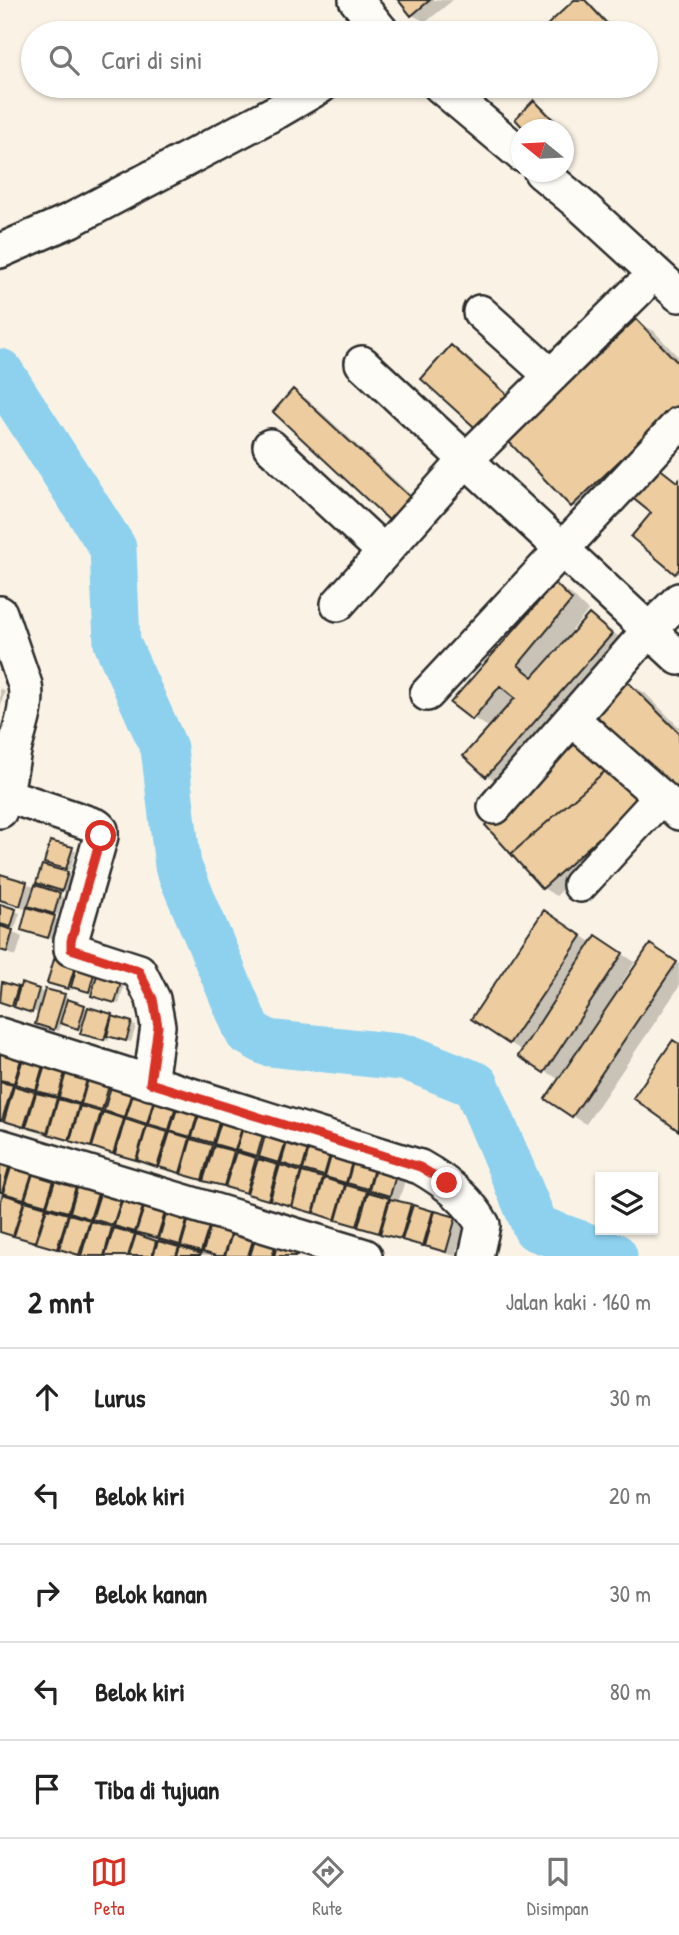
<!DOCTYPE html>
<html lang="id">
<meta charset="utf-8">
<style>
:root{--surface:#fff;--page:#f6f6f6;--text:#222;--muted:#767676;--line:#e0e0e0;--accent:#d93025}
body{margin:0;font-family:"Patrick Hand",sans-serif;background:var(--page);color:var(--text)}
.controls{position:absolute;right:21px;bottom:21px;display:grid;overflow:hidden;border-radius:0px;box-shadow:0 2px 5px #0004}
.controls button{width:63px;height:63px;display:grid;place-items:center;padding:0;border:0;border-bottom:2px solid var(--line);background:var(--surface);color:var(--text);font:35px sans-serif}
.compass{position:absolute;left:511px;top:119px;width:63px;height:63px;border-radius:50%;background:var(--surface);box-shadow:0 2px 5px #0004;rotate:288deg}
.stop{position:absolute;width:21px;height:21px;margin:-16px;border:5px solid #d93025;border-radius:50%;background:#fff}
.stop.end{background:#d93025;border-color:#fff;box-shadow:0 2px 7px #0008}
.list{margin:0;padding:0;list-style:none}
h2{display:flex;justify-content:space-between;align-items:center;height:91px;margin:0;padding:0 28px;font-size:30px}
h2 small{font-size:23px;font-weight:400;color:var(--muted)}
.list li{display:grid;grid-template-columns:46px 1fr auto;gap:21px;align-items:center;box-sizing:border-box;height:98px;padding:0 28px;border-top:2px solid var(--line)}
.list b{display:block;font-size:26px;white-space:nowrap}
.list em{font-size:23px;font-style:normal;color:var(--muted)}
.icon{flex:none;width:38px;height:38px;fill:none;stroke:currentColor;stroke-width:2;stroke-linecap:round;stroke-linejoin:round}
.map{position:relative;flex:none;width:679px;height:1256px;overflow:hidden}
.search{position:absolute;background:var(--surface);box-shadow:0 2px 5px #0004;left:21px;right:21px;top:21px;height:77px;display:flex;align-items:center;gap:18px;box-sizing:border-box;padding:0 24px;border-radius:38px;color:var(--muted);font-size:26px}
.sheet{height:581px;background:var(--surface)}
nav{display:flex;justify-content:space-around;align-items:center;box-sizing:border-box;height:98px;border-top:2px solid var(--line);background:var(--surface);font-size:19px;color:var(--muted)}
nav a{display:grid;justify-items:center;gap:4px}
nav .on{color:var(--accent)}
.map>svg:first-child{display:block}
.shadow{fill:#0003;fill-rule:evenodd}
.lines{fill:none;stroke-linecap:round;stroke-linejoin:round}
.river{stroke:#8dd1ef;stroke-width:47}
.building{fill:#edcd9f;stroke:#2b2b2b;stroke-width:2}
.minor-casing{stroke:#2b2b2b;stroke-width:38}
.minor{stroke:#fdfcf7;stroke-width:33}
.route{stroke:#d93025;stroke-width:9}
</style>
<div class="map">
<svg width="679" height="1256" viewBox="0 0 679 1256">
<rect width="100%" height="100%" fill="#faf3e5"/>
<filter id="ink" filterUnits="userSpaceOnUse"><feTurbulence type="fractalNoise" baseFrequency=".0143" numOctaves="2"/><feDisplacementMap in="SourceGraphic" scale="14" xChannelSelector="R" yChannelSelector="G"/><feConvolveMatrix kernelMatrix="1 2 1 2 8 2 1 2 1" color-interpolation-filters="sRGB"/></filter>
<g filter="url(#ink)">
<path class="shadow" d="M400,0H453L426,22L412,15Z
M577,0H586L589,2L618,33H551L546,28Z
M529,86H549L541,94Z
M534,102L544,108L573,138L564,148V130H527Z
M636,321L654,331L679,358V431L589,516L572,506L511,441Z
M452,347L465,355L525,409L483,433Z
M294,392L307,399L425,508L392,520Z
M651,463L664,471L679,483V574L676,572L653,513Z
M555,585L572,595L588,611L572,630L574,633L589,616L606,626L628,645L504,786L487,776L465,756L490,728L473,718Z
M628,683L645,693L679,727V796Z
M0,688L5,691L0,708Z
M585,739L653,808L556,896L543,888Z
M72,849L76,851L70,870L50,864Z
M67,874L71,876L66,892L42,885Z
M0,875L63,897L58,915L31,906L30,910L59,920L53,939L27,931L28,910L0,901Z
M0,906L20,913L15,928L0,924Z
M558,920L593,943L610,946L635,962L619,987L622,989L664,954L679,964V987L586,1124L573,1116L560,1080L520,1055L523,1051L510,1043Z
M0,928L12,932L22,937L16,956L0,951Z
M56,959L79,967L78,971L124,986L119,1004L97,998L94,993L74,986L73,990L53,984Z
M0,984L21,990H39L45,994L64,996L68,998L67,1001L131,1024L136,1026L131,1042L110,1036L108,1041L86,1035L83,1030L61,1022L59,1031L41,1025L39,1014L26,1007H16L0,1002Z
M0,1043L409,1168L398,1203L436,1215L455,1219L465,1224L455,1256L0,1121ZM201,1139L217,1143L231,1151L215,1149L200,1143Z
M0,1155L336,1256H78L0,1233ZM124,1227L166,1239L165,1243L124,1231Z"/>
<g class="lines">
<path class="river" d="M0,372L113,548L117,643L164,748L178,866L248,1032L268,1043L409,1058L476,1085L536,1228L614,1256"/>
</g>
<path class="building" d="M398,0H430L411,16Z
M574,0H585L610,27L603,33H548L544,28Z
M534,100L563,130H525L515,119Z
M636,319L679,364V404L571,507L508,441Z
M451,345L513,400L482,434L421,379Z
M293,389L412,499L391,522L273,412Z
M650,461L677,482L679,480V569L675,574L631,537L651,513L625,492Z
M555,583L572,600L518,665L533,677L589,614L612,634L486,777L463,756L515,698L500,686L472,720L450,703Z
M627,681L679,733V798L595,714Z
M584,736L611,766L511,854L485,825Z
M611,766L641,800L542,889L511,854Z
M50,841L73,847L66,869L44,863Z
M42,865L68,872L62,891L36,883Z
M0,874L27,882L20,906L0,900Z
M35,885L60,893L54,914L28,906Z
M0,904L16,909L11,927L0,924Z
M27,907L55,916L48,938L21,930Z
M544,910L582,936L509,1044L471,1019Z
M0,926L13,930L7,952L0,950Z
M596,935L623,953L544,1073L518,1056Z
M650,944L677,962L572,1117L545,1099Z
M55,956L76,963L68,989L47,983Z
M76,969L94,974L89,992L71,987Z
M97,975L121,982L115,1003L91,996Z
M2,982L18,987L12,1006L0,1002Z
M21,983L39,989L32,1013L14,1007Z
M45,989L65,994L54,1030L35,1024Z
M67,999L85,1005L78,1029L60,1023Z
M88,1007L112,1014L104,1040L80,1034Z
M112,1016L132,1022L126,1041L107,1036Z
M673,1040L679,1044V1131L633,1098Z
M3,1042L24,1049L14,1083L0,1080V1053Z
M26,1049L46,1055L36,1090L15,1084Z
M48,1056L68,1062L58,1097L37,1091Z
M69,1062L90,1069L80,1104L59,1097Z
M91,1069L112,1075L102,1110L81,1104Z
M114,1076L135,1082L124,1117L104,1111Z
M0,1082L13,1085L2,1120H0Z
M137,1082L157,1088L147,1124L126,1117Z
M14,1086L35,1092L24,1127L4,1121Z
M159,1089L179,1095L169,1130L148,1124Z
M36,1093L57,1098L47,1133L26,1127Z
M181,1096L201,1102L191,1137L170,1131Z
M58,1099L79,1105L69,1140L48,1134Z
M203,1102L223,1108L213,1143L192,1137Z
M80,1106L101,1112L91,1147L70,1141Z
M225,1109L246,1115L235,1150L214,1144Z
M103,1112L124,1119L113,1154L92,1147Z
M247,1115L267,1121L257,1156L236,1150Z
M125,1119L146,1126L136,1160L115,1154Z
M269,1122L290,1128L279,1163L259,1157Z
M147,1126L168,1132L157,1167L137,1160Z
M291,1129L312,1135L302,1170L281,1163Z
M170,1132L190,1138L180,1173L159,1167Z
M313,1135L334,1141L324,1176L303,1170Z
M191,1139L212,1145L202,1180L181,1174Z
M335,1142L356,1148L346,1183L325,1177Z
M214,1146L234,1151L224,1186L203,1181Z
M357,1148L378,1155L368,1189L347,1183Z
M236,1152L256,1158L246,1193L225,1187Z
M0,1153L12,1157L2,1192H0Z
M379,1155L400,1161L390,1196L369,1190Z
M14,1158L35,1164L24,1199L3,1193Z
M258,1159L278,1165L268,1200L247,1194Z
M36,1164L57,1171L46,1205L25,1199Z
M280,1165L301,1172L291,1206L270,1200Z
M58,1171L79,1177L68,1212L47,1206Z
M302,1172L323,1178L313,1213L292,1207Z
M80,1177L101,1184L90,1219L70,1212Z
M324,1178L345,1185L335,1220L314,1213Z
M103,1184L124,1191L113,1225L92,1219Z
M346,1185L367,1191L357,1226L336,1220Z
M125,1191L146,1197L135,1232L114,1226Z
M368,1192L389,1198L379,1233L358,1227Z
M3,1194L24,1201L13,1236L0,1232V1203Z
M147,1198L168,1203L157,1238L136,1232Z
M390,1199L411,1204L401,1239L380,1234Z
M25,1201L46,1207L35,1242L14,1236Z
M169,1204L190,1210L180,1245L159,1239Z
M413,1205L433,1211L423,1246L402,1240Z
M47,1208L68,1214L57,1249L36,1243Z
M191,1211L212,1217L201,1252L181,1246Z
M435,1211L456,1217L446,1252L425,1246Z
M69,1214L90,1220L79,1255L59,1249Z
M213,1217L234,1224L224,1256H216L203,1252Z
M91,1221L112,1227L104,1256H81Z
M235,1224L256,1230L248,1256H225Z
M114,1228L135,1234L128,1256H105Z
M258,1230L278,1237L272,1256H250Z
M136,1234L156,1241L152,1256H129Z
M280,1237L300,1243L297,1256H274Z
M158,1241L179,1247L176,1256H153Z
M180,1247L201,1254L200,1256H177Z"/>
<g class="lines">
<g class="minor-casing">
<path id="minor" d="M356,0L383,33
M440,86L522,155
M541,172L583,207L679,295
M0,251L71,220L278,111L321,86
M480,312L551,376
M362,363L679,658
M270,446L384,552
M338,604L466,460L639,289
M0,613L25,685C29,708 19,729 14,751C10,772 7,792 0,811
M427,694L679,424
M572,719L679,813
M6,795L97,826L101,830V836L71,941V949L139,971L153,999L158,1026L150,1083
M495,807L649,630L679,600
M580,885L661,797
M0,1035L420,1167C445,1181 469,1200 483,1225L476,1256
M0,1146L365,1256"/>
</g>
<use href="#minor" class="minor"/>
</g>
</g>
<g class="lines" filter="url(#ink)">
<path class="route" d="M101,836L71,941V949L139,971L153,999L158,1026L150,1083L420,1167L447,1183"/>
</g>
</svg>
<div class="controls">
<button><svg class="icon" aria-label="layers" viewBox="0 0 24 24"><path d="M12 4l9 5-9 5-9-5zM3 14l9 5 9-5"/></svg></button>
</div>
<svg class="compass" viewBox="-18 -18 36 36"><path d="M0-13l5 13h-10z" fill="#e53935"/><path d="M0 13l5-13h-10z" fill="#767676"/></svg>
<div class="stop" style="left:101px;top:836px"></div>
<div class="stop end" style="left:447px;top:1183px"></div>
<div class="search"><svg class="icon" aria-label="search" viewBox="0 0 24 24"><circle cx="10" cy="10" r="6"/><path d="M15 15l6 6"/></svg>Cari di sini</div>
</div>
<section class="sheet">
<h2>2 mnt<small>Jalan kaki · 160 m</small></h2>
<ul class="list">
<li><svg class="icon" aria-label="ahead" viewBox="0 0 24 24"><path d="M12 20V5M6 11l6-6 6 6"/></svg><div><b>Lurus</b></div><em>30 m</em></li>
<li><svg class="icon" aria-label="left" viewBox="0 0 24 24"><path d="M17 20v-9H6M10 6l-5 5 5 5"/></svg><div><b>Belok kiri</b></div><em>20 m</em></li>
<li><svg class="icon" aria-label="right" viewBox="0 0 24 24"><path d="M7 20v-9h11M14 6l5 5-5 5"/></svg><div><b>Belok kanan</b></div><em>30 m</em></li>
<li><svg class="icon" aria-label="left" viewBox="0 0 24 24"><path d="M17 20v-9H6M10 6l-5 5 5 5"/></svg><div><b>Belok kiri</b></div><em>80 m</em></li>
<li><svg class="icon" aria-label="arrive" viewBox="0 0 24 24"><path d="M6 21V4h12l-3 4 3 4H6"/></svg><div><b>Tiba di tujuan</b></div></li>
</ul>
</section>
<nav>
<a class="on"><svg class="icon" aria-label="map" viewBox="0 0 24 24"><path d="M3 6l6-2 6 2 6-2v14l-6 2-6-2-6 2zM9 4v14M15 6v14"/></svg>Peta</a>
<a><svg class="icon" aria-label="directions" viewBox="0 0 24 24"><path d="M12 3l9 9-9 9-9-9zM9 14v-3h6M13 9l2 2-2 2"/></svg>Rute</a>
<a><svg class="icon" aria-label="saved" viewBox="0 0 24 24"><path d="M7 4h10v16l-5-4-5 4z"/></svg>Disimpan</a>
</nav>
